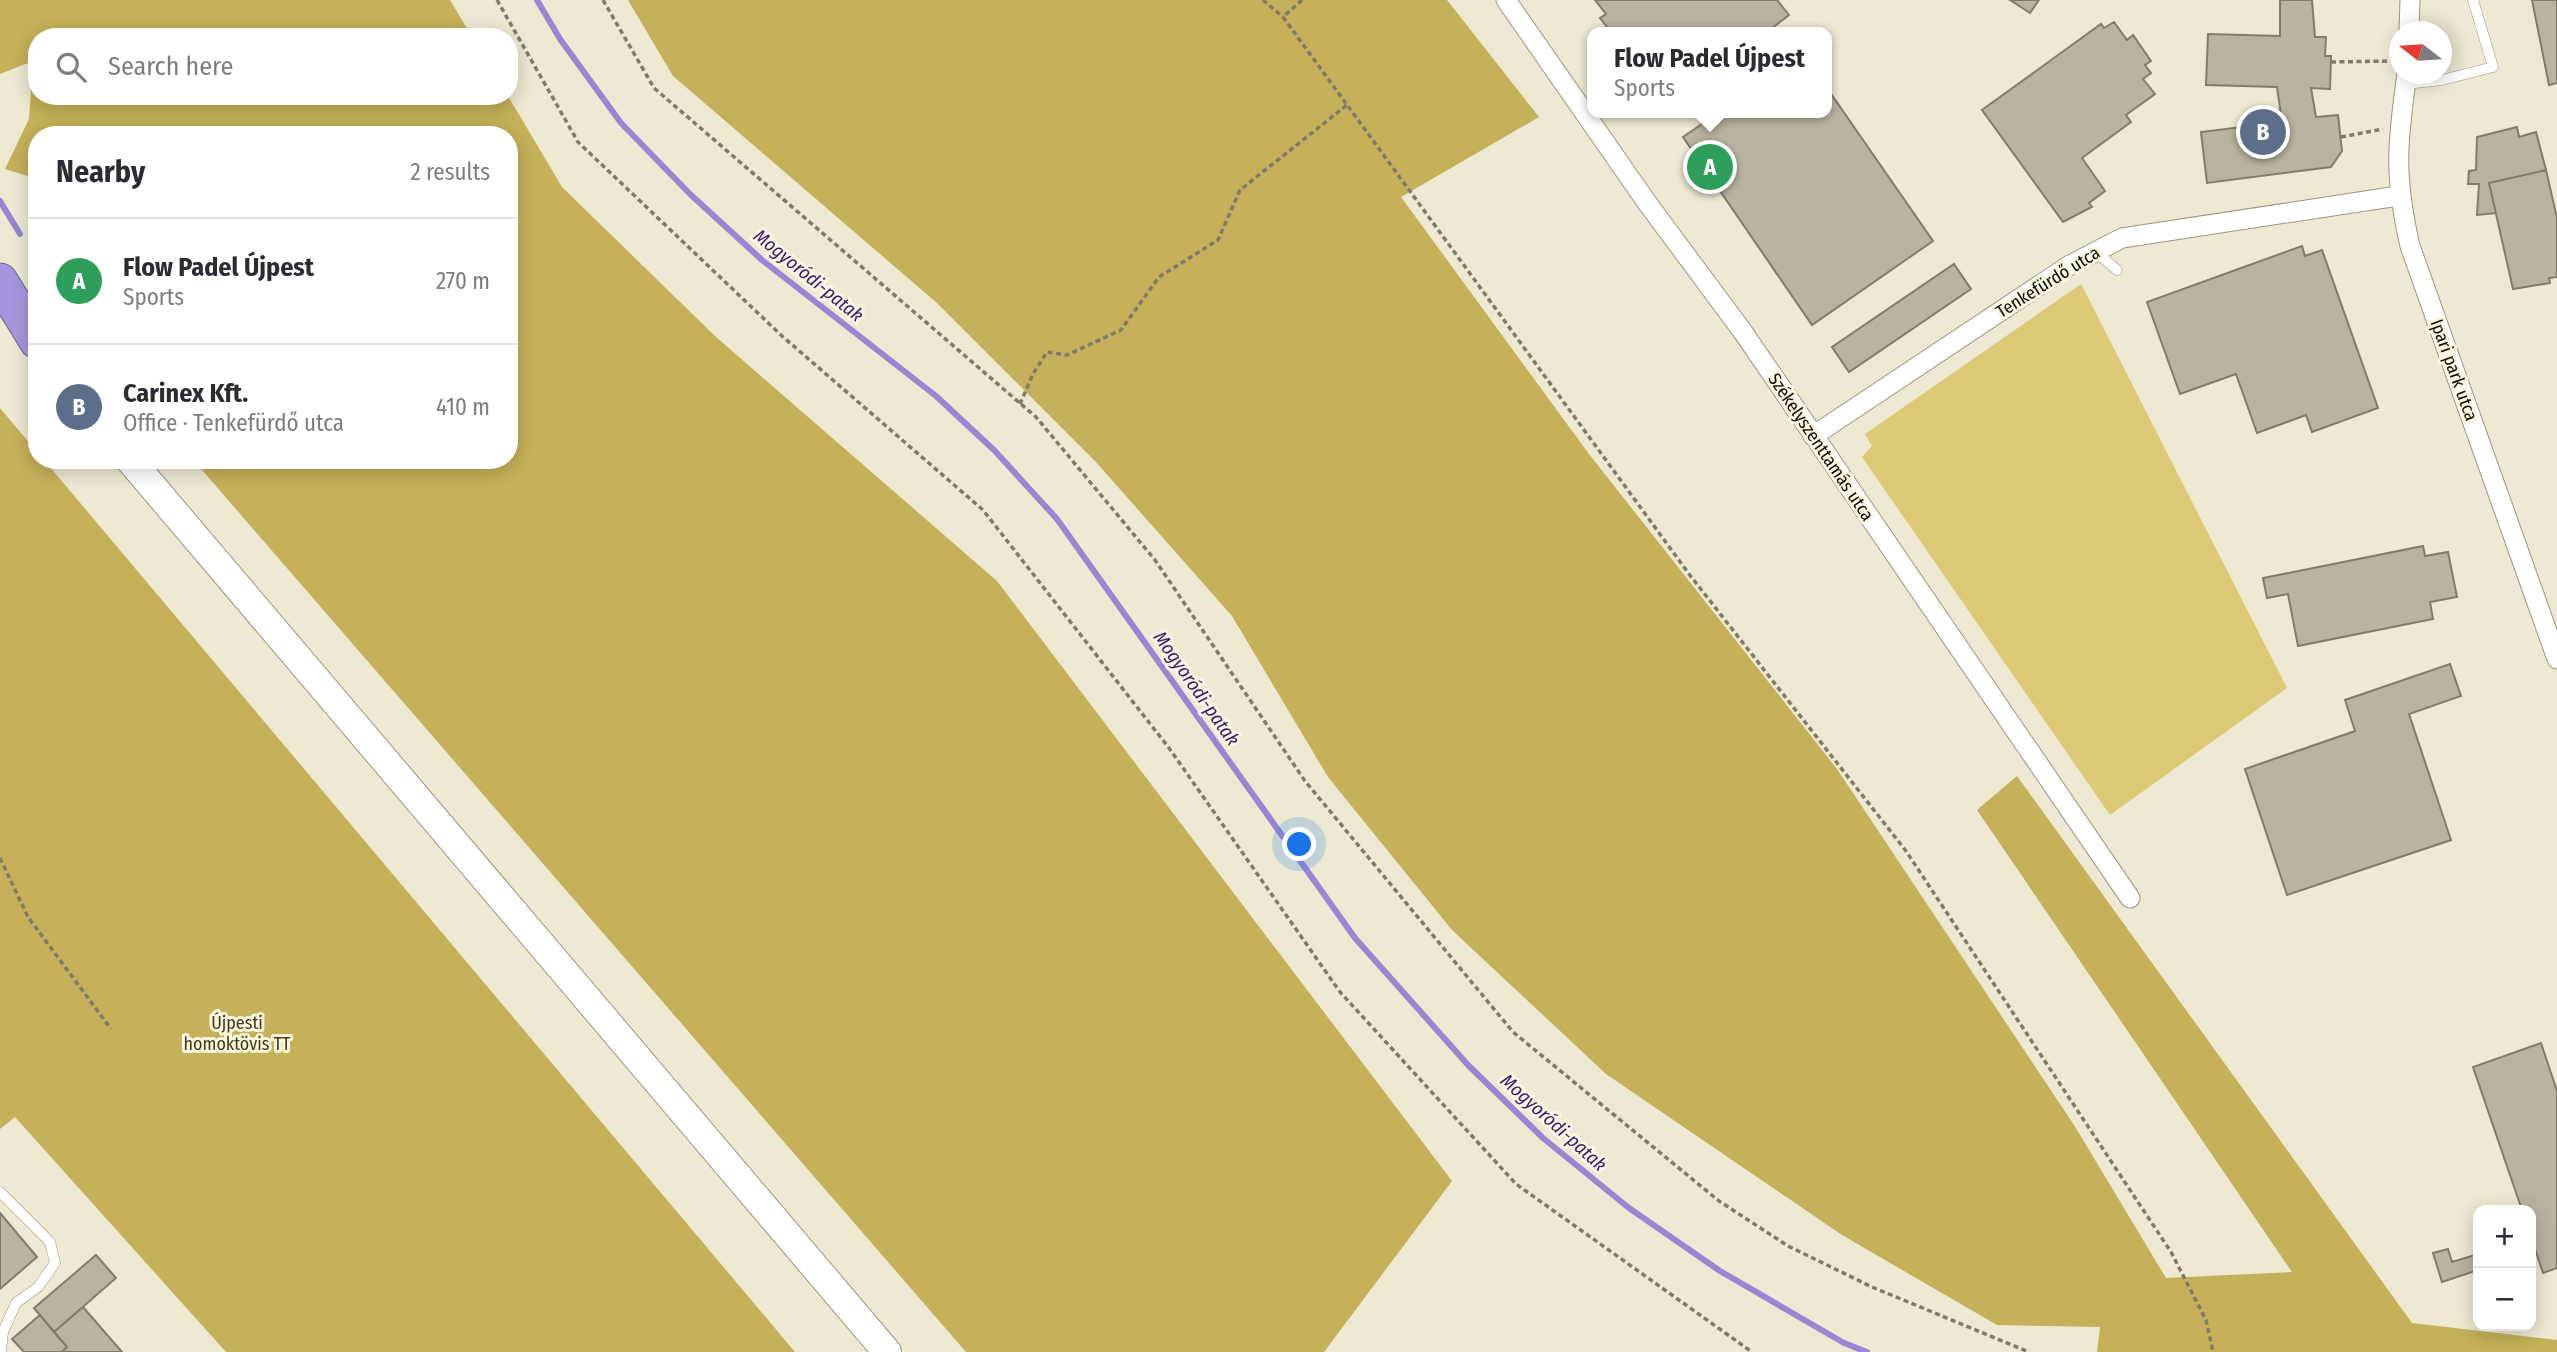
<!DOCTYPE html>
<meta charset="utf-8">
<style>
:root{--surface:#fff;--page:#f2f2f3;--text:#2b2b33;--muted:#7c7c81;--line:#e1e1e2;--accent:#734bc4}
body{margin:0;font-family:"Fira Sans Condensed",sans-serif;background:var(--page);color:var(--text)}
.controls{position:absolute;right:21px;bottom:21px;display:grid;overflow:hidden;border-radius:14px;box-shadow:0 4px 18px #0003}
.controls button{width:63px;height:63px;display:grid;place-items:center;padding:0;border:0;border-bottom:2px solid var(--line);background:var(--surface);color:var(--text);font:35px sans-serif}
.compass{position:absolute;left:2389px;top:21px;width:63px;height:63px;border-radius:50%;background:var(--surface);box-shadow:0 4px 18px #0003;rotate:287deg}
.you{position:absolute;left:1300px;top:845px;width:24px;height:24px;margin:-18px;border:5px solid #fff;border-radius:50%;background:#1a73e8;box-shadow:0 0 0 10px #1a73e833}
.badge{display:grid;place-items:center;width:46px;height:46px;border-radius:50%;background:var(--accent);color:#fff;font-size:23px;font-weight:700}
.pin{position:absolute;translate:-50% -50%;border:4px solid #fff;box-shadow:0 2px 7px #0006}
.popup{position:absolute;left:1587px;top:27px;width:245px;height:91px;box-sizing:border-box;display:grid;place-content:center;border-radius:14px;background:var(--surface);filter:drop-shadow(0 2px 5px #0005);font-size:23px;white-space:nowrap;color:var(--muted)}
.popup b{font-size:26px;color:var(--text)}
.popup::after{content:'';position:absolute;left:50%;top:100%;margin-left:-14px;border:14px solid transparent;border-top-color:var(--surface)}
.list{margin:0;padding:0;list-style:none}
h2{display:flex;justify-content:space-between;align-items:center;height:91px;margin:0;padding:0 28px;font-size:30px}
h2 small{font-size:23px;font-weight:400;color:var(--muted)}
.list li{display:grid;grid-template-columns:46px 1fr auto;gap:21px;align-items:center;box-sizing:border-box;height:126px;padding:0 28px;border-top:2px solid var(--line)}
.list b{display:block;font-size:26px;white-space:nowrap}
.list p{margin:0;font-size:23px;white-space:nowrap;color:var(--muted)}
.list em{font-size:23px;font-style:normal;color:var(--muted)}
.icon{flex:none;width:38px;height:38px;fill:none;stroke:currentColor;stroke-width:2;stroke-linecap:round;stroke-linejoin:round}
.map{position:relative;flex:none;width:2557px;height:1352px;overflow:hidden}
.search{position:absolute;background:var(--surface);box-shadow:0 4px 18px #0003;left:28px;top:28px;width:490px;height:77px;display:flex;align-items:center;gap:18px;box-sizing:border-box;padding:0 24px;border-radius:28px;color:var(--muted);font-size:26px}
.panel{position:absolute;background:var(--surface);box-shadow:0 4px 18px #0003;left:28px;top:126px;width:490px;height:343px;border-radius:28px}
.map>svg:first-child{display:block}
.green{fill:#ddca76}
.forest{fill:#c5b159}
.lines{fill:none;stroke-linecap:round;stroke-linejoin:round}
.stream{stroke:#9a87d3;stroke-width:6}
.building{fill:#b9b49f;stroke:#817d69;stroke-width:2}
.lane-casing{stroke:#9b9681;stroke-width:11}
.street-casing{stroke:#9b9681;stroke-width:21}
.secondary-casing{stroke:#9b9681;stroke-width:30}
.highway-casing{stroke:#716592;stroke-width:37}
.path{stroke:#7f7c6d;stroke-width:3.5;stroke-dasharray:5 3.5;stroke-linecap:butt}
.lane{stroke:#fff;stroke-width:10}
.street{stroke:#fff;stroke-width:19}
.secondary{stroke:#fff;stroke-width:28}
.highway{stroke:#a796de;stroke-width:35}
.labels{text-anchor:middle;stroke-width:6;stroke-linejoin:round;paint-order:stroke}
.street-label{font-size:18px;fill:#0d0b05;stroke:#fbf6e0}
.park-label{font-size:18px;fill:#423a13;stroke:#fbf6e0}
.water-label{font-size:19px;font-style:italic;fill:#3a1870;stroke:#fbf6e0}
</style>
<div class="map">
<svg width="2557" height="1352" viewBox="0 0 2557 1352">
<rect width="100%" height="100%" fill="#ede9d2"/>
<path class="green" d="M2081,284L2287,688L2110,815L1862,457L1872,446L1865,434Z"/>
<path class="forest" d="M0,0H450L472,37H37V96H508L562,187L716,337L997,581L1452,1181L1324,1352H966L196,463L195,460H509V135H37V179L5,169L29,119L33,61L0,74Z
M628,0H1447L1539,117L1401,197L1589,454L1837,769L2074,1125L2166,1278L2292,1272L1977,810L2017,776L2412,1323L2557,1340V1352H2097L2100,1327L1997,1325L1842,1235L1606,1074L1452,930L1328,777L1232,616L1096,462L937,303L673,76Z
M0,408L37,452V460H44L795,1352H226L15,1117L0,1129Z"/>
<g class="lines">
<path class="stream" d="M537,0L560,39L621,123L690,194L762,260L936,396L994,450L1057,519L1355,938L1468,1065L1543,1138L1629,1208L1720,1271L1844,1343L1867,1352
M0,201L20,234"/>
</g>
<path class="building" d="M1595,0H1777L1789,15L1767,32H1611L1600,18L1606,14Z
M2010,0H2039L2030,13Z
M2280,0H2312L2315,37H2326L2325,56H2331L2330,89L2311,88L2316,117L2338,115L2342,151L2331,167L2207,183L2201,132L2282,122L2277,87L2206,85L2208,34L2280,36Z
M2532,0H2557V83L2549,85Z
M2114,22L2127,40L2133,35L2151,61L2145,65L2151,73L2143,79L2155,94L2126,115L2131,122L2082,158L2105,191L2089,203L2092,207L2063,222L1982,110L2101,24L2104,28Z
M1827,88L1933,241L1812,325L1683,137L1718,113H1827Z
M2517,127L2519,137L2536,132L2546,170L2489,183L2496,213L2477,215L2479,184H2468L2469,171L2476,170L2477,137Z
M2546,170L2557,218V277L2549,278L2550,283L2513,289L2489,183Z
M2302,246L2305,256L2322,250L2378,408L2312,432L2306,415L2257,433L2236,374L2180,394L2147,302Z
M1954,264L1971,289L1849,372L1832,347Z
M2423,546L2425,556L2448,552L2457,597L2430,602L2433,619L2298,646L2288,594L2267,598L2263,578Z
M2450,664L2461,696L2409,714L2451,840L2287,895L2245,769L2355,731L2345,700Z
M2541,1043L2557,1091V1268L2543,1273L2531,1237V1210H2522L2473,1067Z
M0,1213L37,1257L0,1289Z
M2448,1249L2452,1262L2478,1254V1270L2442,1282L2433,1253Z
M96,1255L116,1278L54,1332L34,1308Z
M83,1307L122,1352H62L67,1347L54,1332Z
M40,1315L67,1347L62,1352H24L12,1339Z"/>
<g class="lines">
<g class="lane-casing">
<path id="lane" d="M2406,84L2442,80L2493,67L2473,0
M2096,252L2117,270
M0,1192L50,1242L55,1263L38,1287L16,1303L3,1332L1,1352"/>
</g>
<g class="street-casing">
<path id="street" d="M1506,0L1648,204L1743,332L2130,898
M2409,32L2410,0
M2407,74C2397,144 2394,175 2410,246L2557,659
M1813,436L2070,265L2122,238L2398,196"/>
</g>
<g class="secondary-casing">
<path id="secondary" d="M130,460L887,1352"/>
</g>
<g class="highway-casing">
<path id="highway" d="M0,281L37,341"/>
</g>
<path class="path" d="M497,0L578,142L782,336L983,510L1169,748L1340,992L1516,1184L1752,1352
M603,0L654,88L1036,417L1155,560L1305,781L1513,1032L1719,1201L1788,1246L1872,1287L2029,1352
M1263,0L1283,17
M1302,0L1283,17L1689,574L1906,851L2171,1252L2206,1320L2213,1352
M2331,62L2392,61
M2341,137L2383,129
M1020,404L1033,374L1047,352L1067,355L1121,330L1159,277L1218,240L1240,190L1347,105
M0,858L28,917L111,1029"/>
<use href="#lane" class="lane"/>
<use href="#street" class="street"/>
<use href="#secondary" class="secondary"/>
<use href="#highway" class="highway"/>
</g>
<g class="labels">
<g class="street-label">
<text transform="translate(2048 282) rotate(-32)" y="6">Tenkefürdő utca</text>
<text transform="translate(2454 370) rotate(70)" y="6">Ipari park utca</text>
<text transform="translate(1821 447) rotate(56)" y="6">Székelyszenttamás utca</text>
</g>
<g class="park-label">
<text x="237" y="1029">Újpesti<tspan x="237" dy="21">homoktövis TT</tspan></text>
</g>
<g class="water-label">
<text transform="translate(809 275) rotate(39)" y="7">Mogyoródi-patak</text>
<text transform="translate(1197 688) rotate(55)" y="7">Mogyoródi-patak</text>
<text transform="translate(1554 1122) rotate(42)" y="7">Mogyoródi-patak</text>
</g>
</g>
</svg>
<div class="controls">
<button>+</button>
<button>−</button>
</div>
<svg class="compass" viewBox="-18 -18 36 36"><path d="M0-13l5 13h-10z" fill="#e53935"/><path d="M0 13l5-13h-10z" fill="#7c7c81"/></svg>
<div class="you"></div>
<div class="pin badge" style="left:1710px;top:167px;background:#2e9e5b">A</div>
<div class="popup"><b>Flow Padel Újpest</b>Sports</div>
<div class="pin badge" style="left:2263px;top:132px;background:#5c6f8a">B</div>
<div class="search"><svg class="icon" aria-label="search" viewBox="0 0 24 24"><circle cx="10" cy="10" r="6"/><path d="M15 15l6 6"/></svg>Search here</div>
<section class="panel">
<h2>Nearby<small>2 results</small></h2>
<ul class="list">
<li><span class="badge" style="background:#2e9e5b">A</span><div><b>Flow Padel Újpest</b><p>Sports</p></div><em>270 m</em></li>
<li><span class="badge" style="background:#5c6f8a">B</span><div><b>Carinex Kft.</b><p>Office · Tenkefürdő utca</p></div><em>410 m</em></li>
</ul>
</section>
</div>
